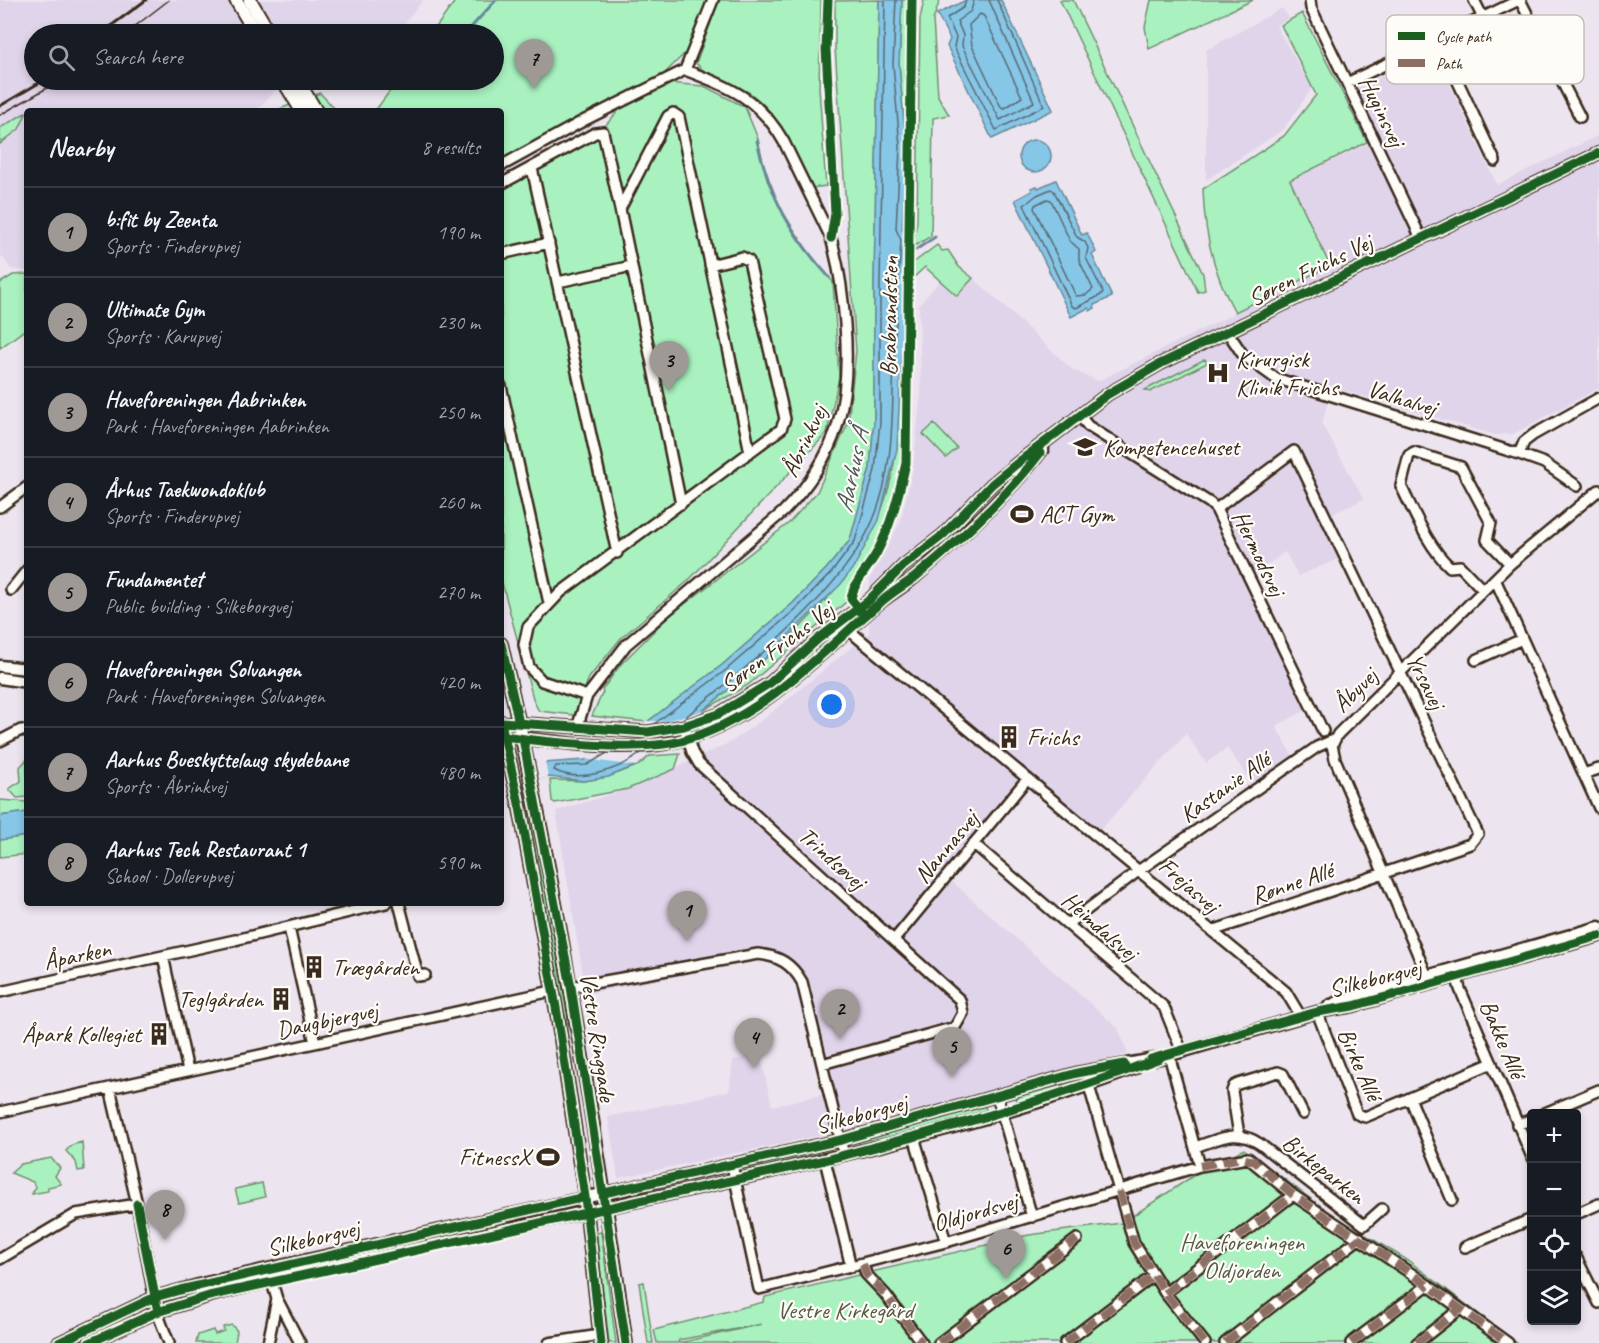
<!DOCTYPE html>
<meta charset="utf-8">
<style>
:root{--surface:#171b24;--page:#242831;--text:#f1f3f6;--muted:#9ea1a6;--line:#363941;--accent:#9f9995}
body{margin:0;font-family:Caveat,sans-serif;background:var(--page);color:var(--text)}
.controls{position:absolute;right:18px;bottom:18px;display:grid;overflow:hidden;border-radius:6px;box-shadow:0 3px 9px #0003}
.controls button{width:54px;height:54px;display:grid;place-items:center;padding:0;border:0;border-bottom:2px solid var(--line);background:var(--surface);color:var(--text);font:30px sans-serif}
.you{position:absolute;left:832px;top:705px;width:21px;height:21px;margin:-15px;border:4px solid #fff;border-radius:50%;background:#1a73e8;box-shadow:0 0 0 9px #1a73e833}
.badge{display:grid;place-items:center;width:39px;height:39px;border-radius:50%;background:var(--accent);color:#111;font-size:20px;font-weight:700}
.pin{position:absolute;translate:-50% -50px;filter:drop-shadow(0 2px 3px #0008)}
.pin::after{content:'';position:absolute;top:32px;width:21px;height:18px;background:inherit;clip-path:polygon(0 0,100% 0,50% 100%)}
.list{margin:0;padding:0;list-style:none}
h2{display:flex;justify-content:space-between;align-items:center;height:78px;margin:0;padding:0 24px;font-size:26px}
h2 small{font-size:20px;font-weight:400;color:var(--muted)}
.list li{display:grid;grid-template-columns:39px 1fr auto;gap:18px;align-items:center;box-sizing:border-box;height:90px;padding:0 24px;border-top:2px solid var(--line)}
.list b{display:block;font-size:22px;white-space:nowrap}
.list p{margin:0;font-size:20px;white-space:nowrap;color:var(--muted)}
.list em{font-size:20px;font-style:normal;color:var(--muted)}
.icon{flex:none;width:33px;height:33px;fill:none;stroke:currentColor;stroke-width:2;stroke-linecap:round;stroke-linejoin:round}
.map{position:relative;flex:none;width:1599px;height:1343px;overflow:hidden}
.search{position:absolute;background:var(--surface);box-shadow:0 3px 9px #0003;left:24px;top:24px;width:480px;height:66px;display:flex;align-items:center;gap:15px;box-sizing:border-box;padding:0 21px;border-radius:33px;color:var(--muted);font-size:22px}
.panel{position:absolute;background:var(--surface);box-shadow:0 3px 9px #0003;left:24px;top:108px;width:480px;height:798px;border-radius:6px}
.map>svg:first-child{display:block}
.built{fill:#e0d4ea}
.green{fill:#a9f2c0;stroke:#728e6f;stroke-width:1.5}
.water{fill:#86c6e7;stroke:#688897;stroke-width:1.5}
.pier{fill:#ece5ef}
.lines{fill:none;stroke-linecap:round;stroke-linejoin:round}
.shore{stroke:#59686e;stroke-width:1.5}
.stream{stroke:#688897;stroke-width:3}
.minor-casing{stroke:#3b2a1e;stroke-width:14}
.tertiary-casing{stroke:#3b2a1e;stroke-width:15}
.secondary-casing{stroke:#3b2a1e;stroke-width:16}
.minor{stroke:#fdfcf7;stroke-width:9}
.tertiary{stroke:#fdfcf7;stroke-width:10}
.secondary{stroke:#fdfcf7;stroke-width:12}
.tram{stroke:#3b2a1e;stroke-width:1.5}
.rail{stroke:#3b2a1e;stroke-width:3}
.quiet{stroke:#8d6e63;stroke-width:8;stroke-dasharray:15 8;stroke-linecap:butt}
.cycleway-casing{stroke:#fdfcf7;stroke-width:13}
.cycleway{stroke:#1b5e20;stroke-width:9}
.labels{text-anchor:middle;stroke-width:4.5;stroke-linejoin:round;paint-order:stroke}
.street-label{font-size:24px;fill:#3b2a1e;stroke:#fdfcf7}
.poi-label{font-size:24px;fill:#3b2a1e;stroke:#fdfcf7;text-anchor:start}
.park-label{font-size:24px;fill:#565c46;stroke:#fdfcf7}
.water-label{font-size:26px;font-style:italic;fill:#52595a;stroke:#fdfcf7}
.key{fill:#fdfcf7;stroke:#c3bdb6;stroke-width:1.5}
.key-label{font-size:16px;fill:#3b2a1e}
</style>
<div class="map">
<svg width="1599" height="1343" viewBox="0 0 1599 1343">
<rect width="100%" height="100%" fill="#ece5ef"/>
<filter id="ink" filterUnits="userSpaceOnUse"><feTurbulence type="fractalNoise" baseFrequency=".0167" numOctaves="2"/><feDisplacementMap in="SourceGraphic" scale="12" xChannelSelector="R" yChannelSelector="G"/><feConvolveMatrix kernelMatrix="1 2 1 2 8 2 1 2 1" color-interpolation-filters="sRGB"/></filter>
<g filter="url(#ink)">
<path class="built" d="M0,0H423L396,34H34V80H285L256,111H27V271L11,269L2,256L0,258Z
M1282,8L1289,18L1276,26L1312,88L1283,130L1206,180V50Z
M1434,51L1497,185L1599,135V388L1513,434L1495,435L1332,387L1322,424L1364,499L1330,515L1349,555L1298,576L1285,552L1253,575L1318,704L1276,726L1292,755L1252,782L1227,748L1206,763L1186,734L1093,838L1026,787L950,880L1118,1028L1128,1054L827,1134L618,1178L608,1117L729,1091L733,1060L760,1054L772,1106L825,1094L795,983L778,964L758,960L586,994L556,811L632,788L731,742L766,717L869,633L870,578L900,523L913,469L921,393L919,305L956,262L1073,370L1098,381L1330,266L1290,180L1367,144L1343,95Z"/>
<path class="green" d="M456,0H707L690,48L662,76L501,162V111H375L398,80H494V34H431Z
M719,0H821L819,88L826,186L811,188C795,154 781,113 748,92C732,82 708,79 696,63Z
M879,0L874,284V421L870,468L850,540L827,568L793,603L722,665L647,722L592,716L603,692L602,690L621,664L667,618L789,523L817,492L848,423L856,351L835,47V1Z
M902,0H910L907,238L902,229L906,146L899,64Z
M924,0H940L933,20L938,96L949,115L933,118L931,236L913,247L917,221L920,19Z
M1060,0H1073L1203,274L1205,290L1198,292Z
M1151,0H1253L1149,49L1145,27Z
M1302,13L1367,142L1290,180L1330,266L1235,312C1214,275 1204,232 1203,189L1284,136L1316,95L1281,25Z
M667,83L704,86L745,107L758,139L767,180L782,211L809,253L833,282L839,377L827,433L688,581L621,638L589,678L574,715L539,711L534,702L501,579V180L605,126L626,102Z
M320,93L337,111H278L280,109Z
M27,112L19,129L0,144V128Z
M937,245L942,251L948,250L959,267L973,278L957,296L925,267L913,278V263Z
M906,260L902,474L881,537L866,567L850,590L846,602L748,685L704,710C795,634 892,563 897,433C899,395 900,357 902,319C903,300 901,279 906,260Z
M13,275L27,274V328L0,348V283Z
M1205,359L1207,363L1150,392L1145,390Z
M934,424L957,448L946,458L923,434Z
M680,754L675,769L628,789L555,803L552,801L550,780L584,781L608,777L639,765L650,756Z
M27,759V797L17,798L9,789L21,781L20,767Z
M520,771L549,896L572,1037L562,1007Z
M0,800L27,802V812L0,816Z
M27,836V854L0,857V840Z
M1104,1074L1016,1102L1015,1097Z
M985,1106L986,1110L860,1146L858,1142Z
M82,1142L84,1170L78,1171L76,1162L66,1151L72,1145Z
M830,1149L831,1153L750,1171L749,1167Z
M1244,1149L1331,1214L1409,1261L1517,1343H679L762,1324L679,1340L678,1343H657L654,1330L764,1302L765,1297L1029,1235L1122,1223L1205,1168Z
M51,1158L60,1168L55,1176L61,1184L48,1187V1191L32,1194L35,1187L33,1182L11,1173L21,1164Z
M262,1183L265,1197L239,1203L235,1189Z
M557,1208L455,1235L289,1271V1269Z
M601,1232L616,1343H609L596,1233Z
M644,1282L653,1343H648L639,1283Z
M143,1309L144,1312L76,1343H70Z
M232,1325L237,1331L235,1343H196L198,1335L213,1330L215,1334L224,1331L223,1327Z"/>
<path class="water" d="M879,0H902L899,64L906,146L902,229L907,238L897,449L879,520L855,565L841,584L756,667L635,766L608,777L584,781L549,777L501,783V766L585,760L647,722L722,665L793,603L827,568L850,540L870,468L874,421V284Z
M966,0H1001L1053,110L992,139L947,46L950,39L937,14Z
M1019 156a16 16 0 1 1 32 0a16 16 0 1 1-32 0Z
M1056,180L1082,235L1087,233L1096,252L1092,255L1112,297L1094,305L1095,308L1090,311L1088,308L1071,317L1015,200L1032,191L1031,188L1037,186L1038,188Z
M27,812V836L0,840V816Z"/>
<path class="pier" d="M704,710L636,766L585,759L646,721H666Z
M545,761L548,778L501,784V766Z"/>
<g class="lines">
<path class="shore" d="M966,0L964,7L947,18L956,37L954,47L996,130L1044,106L997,0
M974,0L971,11L957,21L963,35L962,46L1000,120L1034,102L989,0
M980,14L984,16L1022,97L1005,108L1001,107L972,46L969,25Z
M1051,189L1054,191L1077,237L1085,242L1088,248L1086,258L1103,292L1101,295L1076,308L1072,306L1024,205L1037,195Z
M1047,199L1051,200L1070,241L1079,249V260L1093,289L1086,295L1076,296L1034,208L1035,205Z
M683,719C744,670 843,592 873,520C895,468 892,409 894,354C896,316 899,278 901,240L896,229L900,147L893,64L896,0
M654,724L726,670L797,608L832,572L855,541L875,470L880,422V284L885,0
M607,753L587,765L556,766L554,770C579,784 621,769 641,753"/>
<path class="stream" d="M465,34L496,0
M757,141C770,197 791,235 829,277
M905,251H914L935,237"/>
<g class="minor-casing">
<path id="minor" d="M1310,0L1311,8L1421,238
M1474,0L1483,18
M1520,0L1580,117
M1438,39L1495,161
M1347,83L1519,0
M501,166L583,121L685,70L713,0
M532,168L617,553
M501,184L595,133L603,132L620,209
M501,254L549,243
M558,282L632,266
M1227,331L1243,355L1275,378L1519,454L1544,463L1577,486
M501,386L549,603
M1079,415L1088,426L1210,503L1216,509L1323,731
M1519,454L1524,442L1533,435L1599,398
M681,504L620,209L668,116L673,113L679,117L750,452
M0,507L27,487
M1495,579L1599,808
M11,590L27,570
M1483,590L1460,566L1450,567C1428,547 1414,512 1401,486L1409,455L1414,452L1461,467L1491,523L1487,540L1510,564
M845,627L1040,789
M1476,660L1522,639
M587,696L542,681L529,667L524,645L528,627L561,592L781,429L785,419L749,261L742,257L710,265
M684,726L692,752L699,764L960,1000L963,1013L955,1027L822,1064
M577,728L587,696L626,645L783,512C839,455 851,402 845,324C843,295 839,266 831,238L784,142C760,99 730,87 685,70
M0,741L21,730L27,731
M1583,774L1599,769
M1043,792L1286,992L1301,1017
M974,844L1164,1007L1182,1052
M399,903L418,976L425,975
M1068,924L1141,869L1317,747L1335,739
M289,928L315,1043
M1212,931L1470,844L1478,834L1294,451L1216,509
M894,940L1027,779
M163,956L188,1071
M1455,970L1460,989L1532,1157
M1430,983L1335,759L1332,745L1338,734L1510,564L1599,490
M571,987L758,954C779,956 792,964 802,982L844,1155
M0,992L235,940L386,903
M1317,1012L1357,1114L1365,1117L1410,1098
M1169,1055L1200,1166
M1089,1086L1134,1243L1165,1293L1205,1343
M110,1088L137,1204L157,1312L169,1343
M997,1096L1032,1217
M0,1112L552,991
M1543,1114L1599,1090
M1517,1125L1532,1119
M1239,1135L1232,1091L1234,1086L1238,1084L1278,1072L1283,1074L1303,1114
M914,1137L946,1242
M1195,1147C1220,1139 1236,1128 1260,1144L1364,1225L1382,1209
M825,1160L851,1267
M732,1165L759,1289L946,1242L1200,1166L1248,1158L1293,1195L1412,1274L1508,1343
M1452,1200L1410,1098L1492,1063
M1576,1214L1599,1204
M1465,1247L1532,1219
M1576,1257L1599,1303
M0,1259L76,1214L137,1204
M863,1264L866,1274L885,1294L922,1343
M270,1276L277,1299L300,1343
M1165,1293L1293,1195
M268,1343L277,1299
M549,1343L600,1335
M939,1343L1077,1239
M1065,1343L1154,1275
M1225,1343L1360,1238
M1351,1343L1428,1285
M1417,1343L1460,1309"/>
</g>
<g class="tertiary-casing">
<path id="tertiary" d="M0,666L27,669
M0,678L27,682
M501,722L648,732L684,726L719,714L770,683L818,639L868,601L903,566L943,535L992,484L1020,461L1108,394L1160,364L1599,153
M501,736C552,741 628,754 678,741C758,722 818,655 878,604C890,594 903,587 915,577C961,538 1007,496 1043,449
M1329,1006L1343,1000L1599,927
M58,1343L155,1297L206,1283L841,1140L1077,1073L1160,1058L1317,1012L1353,1006L1599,936
M89,1343L157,1312L209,1296C389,1251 571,1217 752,1176C881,1147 1012,1116 1135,1068"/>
</g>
<g class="secondary-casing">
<path id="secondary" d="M236,0L256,34
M250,0L270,34
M283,80L302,111
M297,80L316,111
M501,644C555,875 592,1108 626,1343
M501,722L520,808L557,1013L585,1197L601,1343"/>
</g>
<use href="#minor" class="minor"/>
<use href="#tertiary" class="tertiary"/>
<use href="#secondary" class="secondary"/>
<path class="tram" d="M125,34L169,0
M0,115L61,80"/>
<path class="rail" d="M100,34L146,0
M0,106L44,80"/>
<path class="quiet" d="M1200,1166L1242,1158L1254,1161L1293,1195L1412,1274L1508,1343
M1119,1191L1134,1243L1165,1293L1205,1343
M863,1264L866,1274L885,1294L922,1343
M1165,1293L1293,1195
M939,1343L1077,1239
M1065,1343L1154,1275
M1225,1343L1360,1238
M1351,1343L1428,1285
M1417,1343L1460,1309"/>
<g class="cycleway-casing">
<path id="cycleway" d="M828,0L826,49L835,213L831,238
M864,615L851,599C853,584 868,568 876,554C891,526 899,494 906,463L912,0
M501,644L519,723
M501,722L648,732L684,726L719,714L770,683L818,639L868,601L903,566L943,535L992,484L1020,461L1108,394L1160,364L1599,153
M502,727L520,808L557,1013L585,1197L601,1343
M504,736C549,743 638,752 681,741C761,720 820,653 881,602C891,593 903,586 914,578C959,541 1005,499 1040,453
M523,739L571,987L626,1343
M1151,1059L1317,1012L1353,1006L1411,990L1599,936
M604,1193L841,1140L1077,1073L1124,1064
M137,1204L157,1307
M58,1343L155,1297L180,1290L585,1197
M89,1343L157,1312L209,1296L825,1160C939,1131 1051,1100 1160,1058"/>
</g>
<use href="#cycleway" class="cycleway"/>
</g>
</g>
<defs>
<g id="hospital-bare" transform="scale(1.8)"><path d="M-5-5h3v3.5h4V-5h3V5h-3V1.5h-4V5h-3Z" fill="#3b2a1e" stroke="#fdfcf7" stroke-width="2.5" paint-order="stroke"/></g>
<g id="university-bare" transform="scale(1.8)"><path d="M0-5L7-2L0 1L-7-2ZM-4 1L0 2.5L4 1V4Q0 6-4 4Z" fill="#3b2a1e" stroke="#fdfcf7" stroke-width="2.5" paint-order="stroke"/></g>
<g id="stadium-bare" transform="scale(1.8)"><path d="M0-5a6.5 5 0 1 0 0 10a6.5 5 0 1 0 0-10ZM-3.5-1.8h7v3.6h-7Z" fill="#3b2a1e" stroke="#fdfcf7" stroke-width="2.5" paint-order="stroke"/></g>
<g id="building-bare" transform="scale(1.8)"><path d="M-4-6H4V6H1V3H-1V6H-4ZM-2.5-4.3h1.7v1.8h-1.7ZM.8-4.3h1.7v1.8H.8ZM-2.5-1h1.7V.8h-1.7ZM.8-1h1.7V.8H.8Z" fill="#3b2a1e" stroke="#fdfcf7" stroke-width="2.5" paint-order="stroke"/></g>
</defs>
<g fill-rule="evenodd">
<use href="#hospital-bare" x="1218" y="373"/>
<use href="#university-bare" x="1085" y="447"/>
<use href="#stadium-bare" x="1022" y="514"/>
<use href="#building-bare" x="1009" y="737"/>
<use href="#building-bare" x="314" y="967"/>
<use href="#building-bare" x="281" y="999"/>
<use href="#building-bare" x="159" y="1034"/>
<use href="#stadium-bare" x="548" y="1157"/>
</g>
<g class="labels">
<g class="street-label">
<text transform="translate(1382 111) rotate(64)" y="8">Huginsvej</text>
<text transform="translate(1310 270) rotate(-26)" y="8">Søren Frichs Vej</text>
<text transform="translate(889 316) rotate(-89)" y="8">Brabrandstien</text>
<text transform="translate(1402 398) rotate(17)" y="8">Valhalvej</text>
<text transform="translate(804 441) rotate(-65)" y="8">Åbrinkvej</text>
<text transform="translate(1259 553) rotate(64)" y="8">Hermodsvej</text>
<text transform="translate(777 647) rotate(-37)" y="8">Søren Frichs Vej</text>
<text transform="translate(1426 681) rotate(64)" y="8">Yrsavej</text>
<text transform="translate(1355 690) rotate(-45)" y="8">Åbyvej</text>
<text transform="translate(1225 787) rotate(-35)" y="8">Kastanie Allé</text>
<text transform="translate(946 847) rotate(-50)" y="8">Nannasvej</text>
<text transform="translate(832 858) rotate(42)" y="8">Trindsøvej</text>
<text transform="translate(1292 883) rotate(-19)" y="8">Rønne Allé</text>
<text transform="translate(1189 885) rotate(41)" y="8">Frejasvej</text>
<text transform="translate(1100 926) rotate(41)" y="8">Heimdalsvej</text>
<text transform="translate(77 955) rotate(-12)" y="8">Åparken</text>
<text transform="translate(1375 978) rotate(-14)" y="8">Silkeborgvej</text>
<text transform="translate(327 1020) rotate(-12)" y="8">Daugbjergvej</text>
<text transform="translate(598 1037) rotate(81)" y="8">Vestre Ringgade</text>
<text transform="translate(1503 1039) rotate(67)" y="8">Bakke Allé</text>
<text transform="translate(1360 1064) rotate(66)" y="8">Birke Allé</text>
<text transform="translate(861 1114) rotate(-15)" y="8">Silkeborgvej</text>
<text transform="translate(1324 1169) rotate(38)" y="8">Birkeparken</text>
<text transform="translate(975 1212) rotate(-16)" y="8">Oldjordsvej</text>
<text transform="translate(313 1238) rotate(-13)" y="8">Silkeborgvej</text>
</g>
<g class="poi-label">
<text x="1236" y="367">Kirurgisk<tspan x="1236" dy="28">Klinik Frichs</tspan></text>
<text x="1103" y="455">Kompetencehuset</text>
<text x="1040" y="522">ACT Gym</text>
<text x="1027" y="745">Frichs</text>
<text x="332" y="975">Trægården</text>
<text x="263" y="1007" text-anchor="end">Teglgården</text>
<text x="141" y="1042" text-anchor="end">Åpark Kollegiet</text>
<text x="530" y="1165" text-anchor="end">FitnessX</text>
</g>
<g class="park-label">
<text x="1242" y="1250">Haveforeningen<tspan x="1242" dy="28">Oldjorden</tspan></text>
<text x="845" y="1318">Vestre Kirkegård</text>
</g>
<g class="water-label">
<text transform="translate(851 471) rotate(-78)" y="9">Aarhus Å</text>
</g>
</g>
<rect x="1386" y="15" width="198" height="69" rx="9" class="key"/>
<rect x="1398" y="32" width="27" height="8" fill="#1b5e20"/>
<rect x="1398" y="59" width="27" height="8" fill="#8d6e63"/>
<g class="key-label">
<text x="1436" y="42">Cycle path</text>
<text x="1436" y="69">Path</text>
</g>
</svg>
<div class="controls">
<button>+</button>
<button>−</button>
<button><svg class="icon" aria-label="locate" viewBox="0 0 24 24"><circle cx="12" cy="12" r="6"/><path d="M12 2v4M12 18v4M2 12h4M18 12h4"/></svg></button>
<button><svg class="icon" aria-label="layers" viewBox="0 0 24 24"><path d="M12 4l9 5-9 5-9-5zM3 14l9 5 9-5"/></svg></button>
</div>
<div class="you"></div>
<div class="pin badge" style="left:687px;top:941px">1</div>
<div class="pin badge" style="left:840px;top:1039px">2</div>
<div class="pin badge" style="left:669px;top:391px">3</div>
<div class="pin badge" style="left:754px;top:1068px">4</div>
<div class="pin badge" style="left:952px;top:1077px">5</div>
<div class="pin badge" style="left:1006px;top:1279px">6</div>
<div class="pin badge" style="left:534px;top:89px">7</div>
<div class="pin badge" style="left:165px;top:1240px">8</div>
<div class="search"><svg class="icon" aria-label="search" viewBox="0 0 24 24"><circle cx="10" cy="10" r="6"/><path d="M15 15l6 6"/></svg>Search here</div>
<section class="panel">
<h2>Nearby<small>8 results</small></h2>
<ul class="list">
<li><span class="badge">1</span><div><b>b:fit by Zeenta</b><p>Sports · Finderupvej</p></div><em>190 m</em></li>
<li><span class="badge">2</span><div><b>Ultimate Gym</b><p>Sports · Karupvej</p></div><em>230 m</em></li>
<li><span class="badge">3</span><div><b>Haveforeningen Aabrinken</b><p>Park · Haveforeningen Aabrinken</p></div><em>250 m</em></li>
<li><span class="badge">4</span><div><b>Århus Taekwondoklub</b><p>Sports · Finderupvej</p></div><em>260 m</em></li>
<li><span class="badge">5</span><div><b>Fundamentet</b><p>Public building · Silkeborgvej</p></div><em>270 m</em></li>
<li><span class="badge">6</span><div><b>Haveforeningen Solvangen</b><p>Park · Haveforeningen Solvangen</p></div><em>420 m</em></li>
<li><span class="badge">7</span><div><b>Aarhus Bueskyttelaug skydebane</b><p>Sports · Åbrinkvej</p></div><em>480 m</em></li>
<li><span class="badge">8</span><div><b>Aarhus Tech Restaurant 1</b><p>School · Dollerupvej</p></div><em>590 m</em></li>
</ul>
</section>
</div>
